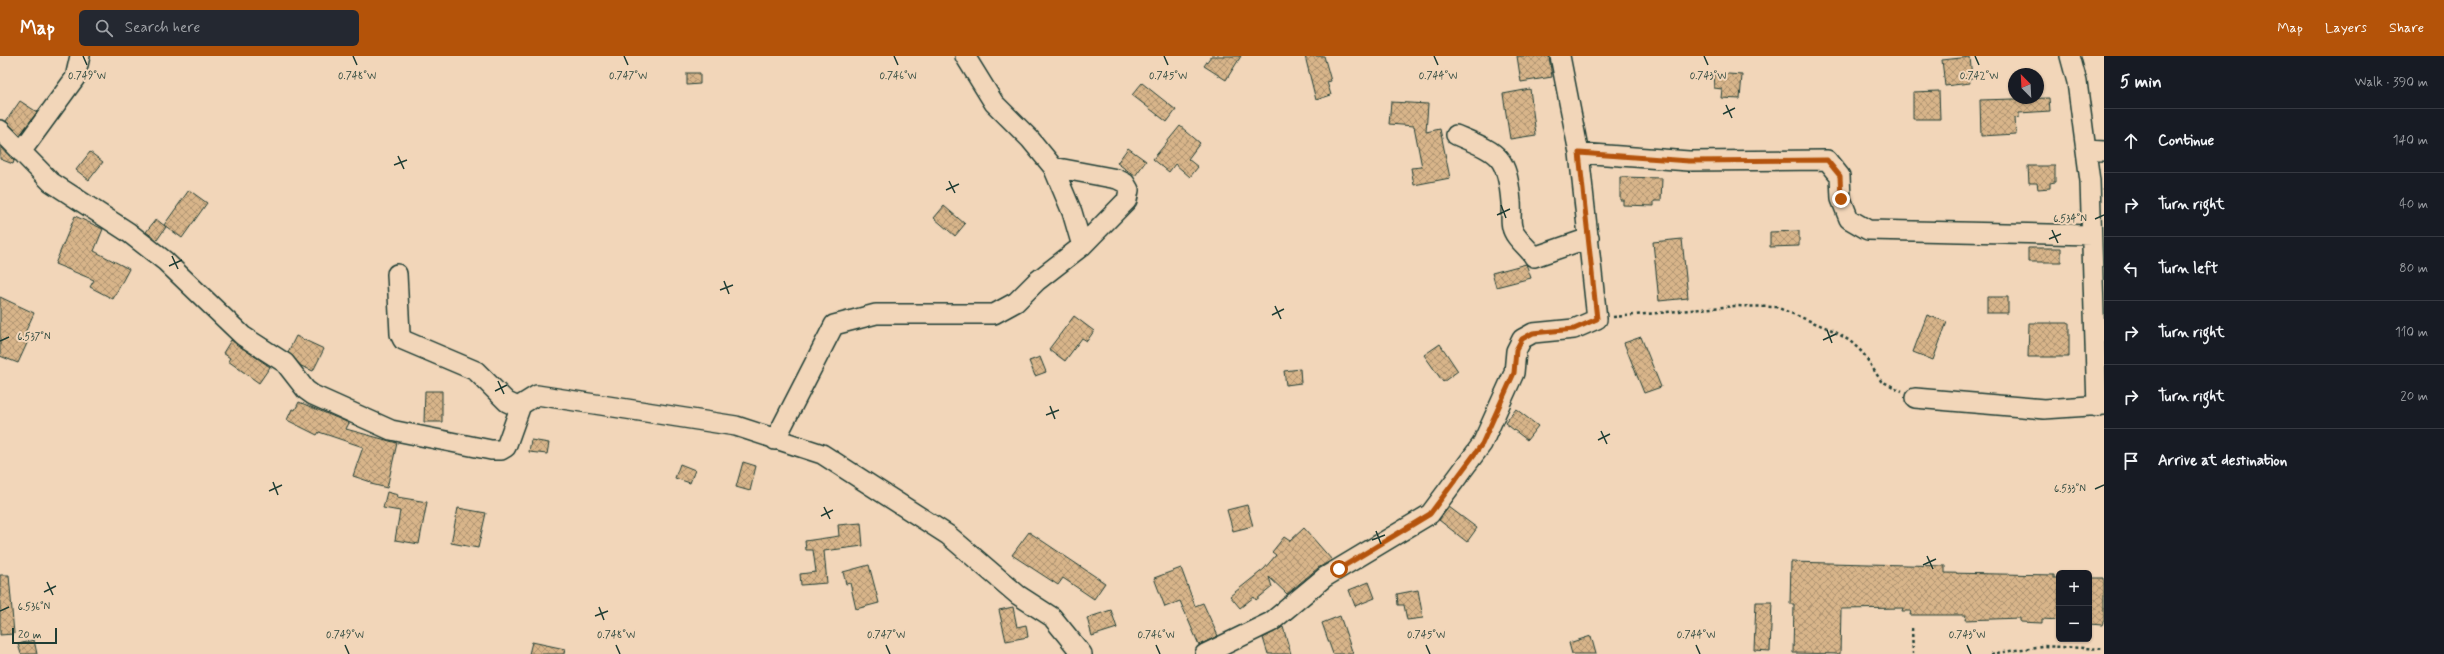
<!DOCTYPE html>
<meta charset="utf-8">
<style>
:root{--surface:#171b24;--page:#242831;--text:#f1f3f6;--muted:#9ea1a6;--line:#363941;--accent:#b45309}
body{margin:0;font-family:Mynerve,sans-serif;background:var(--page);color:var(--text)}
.controls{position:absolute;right:12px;bottom:12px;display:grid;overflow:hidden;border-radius:6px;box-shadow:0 1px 3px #0004}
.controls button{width:36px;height:36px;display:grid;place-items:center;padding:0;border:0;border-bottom:1px solid var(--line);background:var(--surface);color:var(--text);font:20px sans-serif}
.compass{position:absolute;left:2008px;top:12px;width:36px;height:36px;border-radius:50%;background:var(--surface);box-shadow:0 1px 3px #0004;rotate:336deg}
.scale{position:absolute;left:12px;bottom:10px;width:45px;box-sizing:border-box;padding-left:4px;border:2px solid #1f3d34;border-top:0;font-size:11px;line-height:14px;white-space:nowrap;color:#1f3d34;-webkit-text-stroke:3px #f2d6b9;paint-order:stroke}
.stop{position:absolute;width:12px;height:12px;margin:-9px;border:3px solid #b45309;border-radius:50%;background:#fff}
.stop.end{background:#b45309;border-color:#fff;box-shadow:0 1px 4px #0008}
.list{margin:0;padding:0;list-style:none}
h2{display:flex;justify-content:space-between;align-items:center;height:52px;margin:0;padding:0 16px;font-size:17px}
h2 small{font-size:13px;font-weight:400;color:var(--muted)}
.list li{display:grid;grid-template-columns:26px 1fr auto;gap:12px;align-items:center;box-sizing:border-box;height:64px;padding:0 16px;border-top:1px solid var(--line)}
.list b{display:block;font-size:15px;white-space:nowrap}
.list em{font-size:13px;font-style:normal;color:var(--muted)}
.icon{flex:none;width:22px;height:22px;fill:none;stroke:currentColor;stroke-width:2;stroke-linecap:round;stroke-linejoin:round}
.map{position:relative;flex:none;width:2104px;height:598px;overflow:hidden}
header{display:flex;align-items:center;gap:24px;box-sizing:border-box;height:56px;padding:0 20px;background:var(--accent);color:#fff}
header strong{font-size:19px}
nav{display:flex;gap:22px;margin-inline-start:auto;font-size:14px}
.search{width:280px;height:36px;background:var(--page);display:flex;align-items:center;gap:10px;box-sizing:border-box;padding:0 14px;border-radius:6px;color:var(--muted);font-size:15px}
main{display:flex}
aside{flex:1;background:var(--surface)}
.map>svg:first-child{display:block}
.building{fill:url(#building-cross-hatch);stroke:#1f3d34}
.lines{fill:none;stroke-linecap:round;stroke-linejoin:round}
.minor-casing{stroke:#1f3d34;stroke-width:22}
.path{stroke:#1f3d34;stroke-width:2.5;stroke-dasharray:3 3;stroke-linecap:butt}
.minor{stroke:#f2d6b9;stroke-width:19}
.route{stroke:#b45309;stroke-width:5}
.ticks{fill:none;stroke:#1f3d34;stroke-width:1.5}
.ticks-label{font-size:10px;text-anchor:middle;fill:#1f3d34;stroke:#f2d6b9;stroke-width:4;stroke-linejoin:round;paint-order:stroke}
</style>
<header>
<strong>Map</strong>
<div class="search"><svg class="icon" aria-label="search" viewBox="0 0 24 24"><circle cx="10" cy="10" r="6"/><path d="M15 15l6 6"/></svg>Search here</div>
<nav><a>Map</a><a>Layers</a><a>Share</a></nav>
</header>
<main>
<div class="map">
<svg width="2104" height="598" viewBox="0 0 2104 598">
<defs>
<pattern id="building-cross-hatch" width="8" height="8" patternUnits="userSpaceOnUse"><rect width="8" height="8" fill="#d8b58a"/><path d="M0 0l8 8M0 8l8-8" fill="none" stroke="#af9472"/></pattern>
</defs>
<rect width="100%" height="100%" fill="#f2d6b9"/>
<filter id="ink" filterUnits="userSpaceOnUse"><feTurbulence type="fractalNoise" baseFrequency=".025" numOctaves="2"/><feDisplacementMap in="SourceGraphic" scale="8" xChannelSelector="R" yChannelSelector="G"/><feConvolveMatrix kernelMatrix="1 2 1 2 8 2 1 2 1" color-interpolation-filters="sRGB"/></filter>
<g filter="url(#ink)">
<path class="building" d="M1211,0H1241L1226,24L1204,10Z
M1305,0H1324L1331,25L1327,26L1331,39L1316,44Z
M1517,0H1549L1552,21L1521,26Z
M1970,1L1972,22H1969L1970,27L1945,30L1942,4Z
M687,17H700V28L687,29Z
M1715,17L1742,19L1740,43L1721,42L1722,33L1714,32Z
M1142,27L1176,54L1167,66L1132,39Z
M1530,33L1536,79L1510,83L1503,38Z
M1939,35L1940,63H1913V36Z
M2049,42L2050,55L2019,57V61L2015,62L2016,78L1981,80L1980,44Z
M20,45L37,56L20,79L6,65Z
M1391,46L1428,48L1426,76L1440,73L1450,122L1414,129L1411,112L1422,111L1414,70L1389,68Z
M1180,70L1200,87L1188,103L1198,111L1190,121L1175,108L1169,116L1153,103Z
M0,90L14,105L13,108L0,103Z
M1128,92L1146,105L1135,120L1117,107Z
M90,96L103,106L89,124L76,114Z
M2028,110H2055V126L2050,127V132L2038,133L2037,127H2029Z
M1620,121L1662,122L1661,145H1654V150L1623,149V144H1620Z
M189,134L207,147L182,182L164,169Z
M944,150L965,168L955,180L934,162Z
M75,160L103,173L94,195L129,213L113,243L90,231L94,224L55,208Z
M156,163L166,171L157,184L146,176Z
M1799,175V190L1770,191V176Z
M1682,183L1688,242L1659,245L1653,186Z
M2028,192H2061V206H2028Z
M1526,208L1531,222L1496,231L1492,217Z
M0,241L34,257L23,281L29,283L18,307L0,300Z
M1987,241H2008V257H1987Z
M1927,259L1947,266L1933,304L1913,296Z
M1074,260L1094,275L1087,285L1082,282L1065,305L1049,293Z
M2029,267H2069V301H2028Z
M296,280L324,293L313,315L301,310L288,296Z
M1641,281L1661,331L1644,337L1624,287Z
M231,284L270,311L259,327L228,305L230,302L223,297Z
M1440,288L1458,315L1443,326L1424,299Z
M1040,301L1046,316L1035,320L1029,305Z
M1300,313L1301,327L1286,329L1284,315Z
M425,335H442V366H424Z
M299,346L349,367L346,373L397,387L387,432L371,428V426L353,420L363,391L319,376L317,379L287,364L292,353L295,354Z
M1516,353L1538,370L1527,384L1505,367Z
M531,384L549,387L547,398L529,396Z
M743,406L756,410L750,435L736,431Z
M680,408L695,414L690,427L675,422Z
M387,436L398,439L397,441L427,446L419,488L395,484L400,455L383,452Z
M1247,449L1253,470L1233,475L1227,454Z
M1449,451L1477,472L1467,486L1439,464Z
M458,452L486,457L478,492L451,487Z
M861,467L863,490L824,495L827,527L801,529L800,518L816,516L813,494H806L805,485L839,480L838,469Z
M1304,472L1332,504L1318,512L1287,538L1269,521L1272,531L1256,544L1254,541L1240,552L1230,540L1264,513L1276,499L1272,496L1284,481L1290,485Z
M1029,476L1105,527L1094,543L1063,522L1058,529L1012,499Z
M1791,506L1945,510V517L2054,519V522H2059V564L2042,563V567L2020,566V562L1965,564L1966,559H1910L1911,555H1902L1903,552L1841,553L1840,598L1793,597L1794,548H1790Z
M869,509L879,547L856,553L850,527L846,528L843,516Z
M1181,512L1195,550L1203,547L1218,580L1199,589L1180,545L1165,551L1154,522Z
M0,519H9L14,578L0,579Z
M2089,522H2104V564L2102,569L2089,568Z
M1369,526L1375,542L1355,550L1349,534Z
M1418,534L1423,562L1407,564L1404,549H1398L1397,538Z
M1756,546H1772L1770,595L1754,594Z
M1013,551L1017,571L1026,569L1028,581L1006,585L999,554Z
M1111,554L1117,572L1092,580L1087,562Z
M1340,560L1353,598H1333L1322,567Z
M1283,571L1291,598H1268L1263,582Z
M1591,580L1596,598H1572L1569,587Z
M34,584L37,598H21L18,588Z
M532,586L565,593L564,598H529Z"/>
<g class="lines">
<g class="minor-casing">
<path id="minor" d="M965,0L994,47L1030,83L1053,111L1072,156L1082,190
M2070,0L2077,26L2090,125L2097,351
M0,74L51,126L128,176L165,205L243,280L285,307L306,334L313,339L391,374L491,394H501L506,391L521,349L537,339L736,370L822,398L948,479L1018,539L1052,561L1082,598
M1456,79C1498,97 1507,98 1511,146C1512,154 1510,164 1512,171C1514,182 1528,191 1534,201L1589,182
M2086,94L2104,95
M21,96L75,22L80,0
M1579,97L1689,105L1827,104L1840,120L1841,143L1849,163L1868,174L2091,179
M397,218L400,278L403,284L476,315L507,346L520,352
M1915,342L2044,353L2104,349
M775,384L834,269L876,258H994L1016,246L1037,225L1082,190L1127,144L1129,134L1125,127L1117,123L1053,111
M1205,598L1271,566L1325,521L1430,458L1482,388L1514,317L1516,295L1522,283L1533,277L1574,273L1597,263L1579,97L1560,0"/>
</g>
<path class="path" d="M1613,261L1734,250L1776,251L1832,274L1850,285L1863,297L1881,325L1902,335
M1912,572L1913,598
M1991,598L2042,590L2104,593"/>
<use href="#minor" class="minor"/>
</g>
</g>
<g class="lines" filter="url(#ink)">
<path class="route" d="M1339,513L1430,458L1482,388L1514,317L1516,294L1522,283L1533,277L1574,273L1597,263L1579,97L1689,105L1827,104L1840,120L1841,143"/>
</g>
<path class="ticks" d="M83,0L87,9M353,0L357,9M624,0L628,9M894,0L898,9M1164,0L1168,9M1434,0L1438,9M1704,0L1708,9M1975,0L1979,9M1726,49L1732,62M1723,58L1735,52M398,100L404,113M394,109L407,104M949,125L955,137M946,134L959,128M1501,149L1506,162M1497,159L1510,153M2095,163L2104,159M2052,174L2058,187M2049,183L2061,178M172,200L178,213M169,210L182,204M724,225L729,238M720,234L733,229M1275,250L1281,263M1272,259L1284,253M1827,274L1832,287M1823,284L1836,278M0,285L9,281M498,325L504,338M495,335L507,329M1050,350L1055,363M1046,359L1059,354M1601,375L1607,388M1598,384L1610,378M273,426L278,439M2095,433L2104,429M269,435L282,429M824,451L830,463M821,460L833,454M1376,475L1381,488M1372,484L1385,479M1927,500L1933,513M1923,509L1936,503M47,526L53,539M44,536L56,530M599,551L604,564M0,555L9,551M595,560L608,555M345,589L349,598M616,589L620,598M886,589L890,598M1156,589L1160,598M1426,589L1430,598M1696,589L1700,598M1967,589L1971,598"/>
<g class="ticks-label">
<text x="87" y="23">0.749°W</text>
<text x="357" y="23">0.748°W</text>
<text x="628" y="23">0.747°W</text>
<text x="898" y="23">0.746°W</text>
<text x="1168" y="23">0.745°W</text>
<text x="1708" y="23">0.743°W</text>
<text x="1979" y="23">0.742°W</text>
<text x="1438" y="23">0.744°W</text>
<text x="2070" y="166">6.534°N</text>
<text x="34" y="284">6.537°N</text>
<text x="2070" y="436">6.533°N</text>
<text x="34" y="554">6.536°N</text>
<text x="345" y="582">0.749°W</text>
<text x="616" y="582">0.748°W</text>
<text x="886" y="582">0.747°W</text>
<text x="1156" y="582">0.746°W</text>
<text x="1426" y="582">0.745°W</text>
<text x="1696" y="582">0.744°W</text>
<text x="1967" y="582">0.743°W</text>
</g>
</svg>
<div class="controls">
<button>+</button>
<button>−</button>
</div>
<svg class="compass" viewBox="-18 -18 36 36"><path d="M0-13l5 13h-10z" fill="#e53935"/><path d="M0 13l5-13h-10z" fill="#9ea1a6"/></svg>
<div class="scale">20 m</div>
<div class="stop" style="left:1339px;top:513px"></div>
<div class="stop end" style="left:1841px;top:143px"></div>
</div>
<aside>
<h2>5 min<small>Walk · 390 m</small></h2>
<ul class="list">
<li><svg class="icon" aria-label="ahead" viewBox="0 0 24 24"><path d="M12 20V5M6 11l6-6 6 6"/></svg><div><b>Continue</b></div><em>140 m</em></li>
<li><svg class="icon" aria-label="right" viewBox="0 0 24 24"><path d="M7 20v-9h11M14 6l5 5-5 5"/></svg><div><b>Turn right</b></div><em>40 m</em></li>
<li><svg class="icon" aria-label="left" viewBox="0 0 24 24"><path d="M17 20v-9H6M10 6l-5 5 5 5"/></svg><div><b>Turn left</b></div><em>80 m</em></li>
<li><svg class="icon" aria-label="right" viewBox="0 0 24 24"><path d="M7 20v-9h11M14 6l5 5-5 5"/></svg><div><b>Turn right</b></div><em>110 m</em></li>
<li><svg class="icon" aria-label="right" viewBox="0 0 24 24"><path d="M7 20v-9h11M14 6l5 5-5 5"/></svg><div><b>Turn right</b></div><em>20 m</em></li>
<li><svg class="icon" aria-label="arrive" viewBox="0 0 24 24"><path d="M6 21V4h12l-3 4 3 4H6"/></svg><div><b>Arrive at destination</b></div></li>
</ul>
</aside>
</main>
